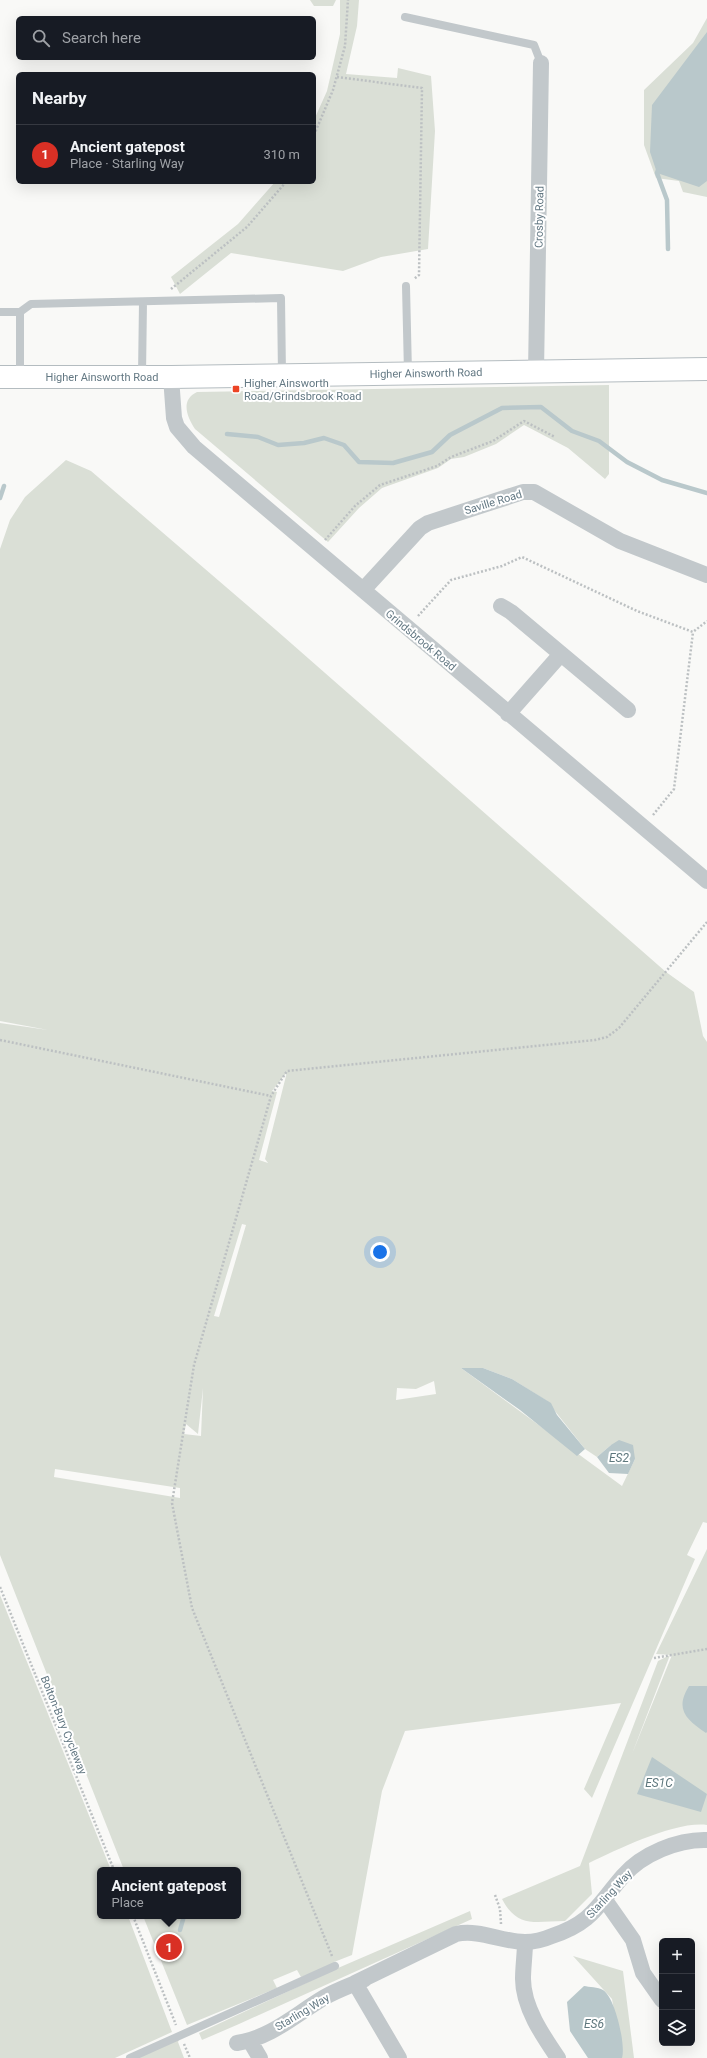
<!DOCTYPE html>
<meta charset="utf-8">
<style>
:root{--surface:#171b24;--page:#242831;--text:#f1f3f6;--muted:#9ea1a6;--line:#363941;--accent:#d93025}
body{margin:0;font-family:Roboto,sans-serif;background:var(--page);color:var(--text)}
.controls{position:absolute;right:12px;bottom:12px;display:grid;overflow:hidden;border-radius:6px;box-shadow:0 4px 16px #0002}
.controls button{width:36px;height:36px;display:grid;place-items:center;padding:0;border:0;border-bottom:1px solid var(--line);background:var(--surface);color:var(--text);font:20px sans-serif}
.you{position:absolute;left:380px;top:1252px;width:14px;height:14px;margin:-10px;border:3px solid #fff;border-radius:50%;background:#1a73e8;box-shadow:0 0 0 6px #1a73e833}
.badge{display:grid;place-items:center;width:26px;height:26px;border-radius:50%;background:var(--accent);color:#fff;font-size:13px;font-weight:700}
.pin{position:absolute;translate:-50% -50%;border:2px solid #fff;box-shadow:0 1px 4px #0006}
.popup{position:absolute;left:97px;top:1867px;width:144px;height:52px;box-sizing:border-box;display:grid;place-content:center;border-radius:6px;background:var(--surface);filter:drop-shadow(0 1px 3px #0005);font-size:13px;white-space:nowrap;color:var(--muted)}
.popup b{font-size:15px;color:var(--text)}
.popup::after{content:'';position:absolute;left:50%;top:100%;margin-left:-8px;border:8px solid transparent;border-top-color:var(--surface)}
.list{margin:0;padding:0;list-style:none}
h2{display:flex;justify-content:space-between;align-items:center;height:52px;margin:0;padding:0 16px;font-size:17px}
h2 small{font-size:13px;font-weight:400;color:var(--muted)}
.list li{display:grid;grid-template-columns:26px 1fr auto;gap:12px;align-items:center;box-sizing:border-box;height:60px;padding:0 16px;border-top:1px solid var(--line)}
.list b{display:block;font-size:15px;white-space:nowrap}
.list p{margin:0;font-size:13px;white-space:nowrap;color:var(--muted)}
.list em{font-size:13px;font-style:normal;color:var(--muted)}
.icon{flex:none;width:22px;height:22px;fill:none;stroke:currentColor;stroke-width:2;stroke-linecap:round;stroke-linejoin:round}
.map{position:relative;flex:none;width:707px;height:2058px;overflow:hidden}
.search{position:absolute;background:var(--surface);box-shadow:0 4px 16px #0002;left:16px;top:16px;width:300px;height:44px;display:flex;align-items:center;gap:10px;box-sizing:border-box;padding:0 14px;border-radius:6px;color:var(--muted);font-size:15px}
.panel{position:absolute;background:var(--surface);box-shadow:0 4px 16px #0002;left:16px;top:72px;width:300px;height:112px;border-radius:6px}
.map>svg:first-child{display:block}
.green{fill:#dadfd6;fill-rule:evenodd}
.water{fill:#b9c8cb}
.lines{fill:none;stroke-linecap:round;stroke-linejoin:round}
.stream{stroke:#b9c8cb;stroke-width:4.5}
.secondary-casing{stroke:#b4bcc0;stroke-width:24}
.path{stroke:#bcc0c2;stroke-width:2.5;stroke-dasharray:2 2;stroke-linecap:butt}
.service{stroke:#c2c8cb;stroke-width:8}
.minor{stroke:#c2c8cb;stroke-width:16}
.secondary{stroke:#fff;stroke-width:22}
.poi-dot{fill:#ec4425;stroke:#fff;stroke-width:1.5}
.labels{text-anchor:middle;stroke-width:4;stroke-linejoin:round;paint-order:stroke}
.street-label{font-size:11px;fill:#637883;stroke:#fff}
.poi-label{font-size:11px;fill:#637883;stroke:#fff;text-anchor:start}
.water-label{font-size:12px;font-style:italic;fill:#5e777d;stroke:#fff}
</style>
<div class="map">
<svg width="707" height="2058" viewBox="0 0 707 2058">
<rect width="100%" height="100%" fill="#f9f9f7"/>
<path class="green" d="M310,0H336L333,6H314Z
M340,0H359L357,26L346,74L397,78L398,68L431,76L435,131L428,249L381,257L343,271L231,253L180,294L171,277L238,224L275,182H314V120L327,91L340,34Z
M707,18V197L683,192L679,181L656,178L644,145V90L693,43Z
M609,385V474L605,479L568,448L524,425L496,444L464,457L451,459L438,468L382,488L359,508L328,542L195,429C187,417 180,400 197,392Z
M66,460L91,471L276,630L666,972L694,992L703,1036L707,1042V1523L703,1522L687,1555L695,1559L592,1798L584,1789L621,1703L405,1731L382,1791L352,1955L334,1962L335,1966L301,1977L297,1970L273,1980L277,1988L187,2025L143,1916H238V1870H124L0,1555V1023L48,1030L0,1021V549L10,520L25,497ZM287,1072L265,1159L268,1163L259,1160L277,1092L272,1091ZM242,1224L246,1225L219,1317L214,1316ZM461,1368H483L512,1379L547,1401L585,1449L597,1457L611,1445L635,1459L622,1486ZM434,1381L436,1394L396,1400L397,1388L416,1389ZM203,1388L201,1436L184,1434L186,1424L198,1434ZM55,1469L180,1488V1498L54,1477Z
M707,1549V1825C675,1821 619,1849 589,1863L592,1894L565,1921C535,1921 518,1929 502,1899L580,1866L658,1661L670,1655L632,1754L672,1655L656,1654Z
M0,1595L111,1870H100V1916H128L172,2032L115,2058H0Z
M470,1911L472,1919L239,2024L202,2040L199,2033L338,1968Z
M573,1956L623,1971L634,2058H622L612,1999Z
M181,2035L178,2042L184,2058H131Z"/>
<path class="water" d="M707,32V181L699,187L657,173L650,152L652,105Z
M461,1368H483L512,1379L551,1403L557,1415L585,1449L577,1456L520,1410Z
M619,1440L633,1445L635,1459L628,1474L609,1473L597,1457L611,1445Z
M689,1686H707V1732L706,1733C685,1719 675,1709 689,1686Z
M652,1757L707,1794L701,1812L637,1794Z
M584,1986C589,1987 598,1987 603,1990C615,1997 626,2045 622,2058H588L570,2031L567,2002Z"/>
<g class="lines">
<path class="stream" d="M659,167L657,173L667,200L668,249
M227,434L258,437L278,445L304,443L324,438L344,445L359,462L393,463L432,452L450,435L502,408L541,407L572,431L599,441L627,462L662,480L707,493
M0,498L4,486
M180,1930L184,1916"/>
<g class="secondary-casing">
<path id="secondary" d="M0,377H171L707,369"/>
</g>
<path class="path" d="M337,77L422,88L419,275L414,279
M314,135L333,90L345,46L348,0
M171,289L247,227L286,182
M325,540L355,506L380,485L437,466L451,457L493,441L524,421L555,437
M418,616L451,580L502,566L522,557L637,611L693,632L707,621
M653,815L674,789L693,632
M0,1040L271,1096
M0,1587L114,1870
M654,1658L707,1649
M495,1895L500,1909L501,1924
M133,1916L176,2025
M332,1956L192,1608L172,1503L194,1365L271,1096L287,1071L595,1040L607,1037L619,1028L707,922
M184,2044L190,2058"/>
<path class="service" d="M405,17L534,45L541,63
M406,286L408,373
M0,312H20L31,304L281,298L282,375
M20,312V376
M142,375L143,302
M130,2058L335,1966"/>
<path class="minor" d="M536,372L541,63
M171,377L174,418L177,427L194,447L707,881
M363,590L420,528L428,523L523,492H534L620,541L707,575
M501,606L511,612L628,710
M508,714L561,654
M605,1900L633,1940L643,1973L662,2000
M525,1942C525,1954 523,1967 523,1979C523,2007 543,2036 558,2058
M250,2041L260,2058
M237,2043C271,2038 296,2014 325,1997C337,1990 352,1985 365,1979
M399,2058L355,1983L456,1934C480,1929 502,1942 525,1942C533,1942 545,1939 552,1936C592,1923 597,1906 623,1876C642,1854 678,1839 707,1840"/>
<use href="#secondary" class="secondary"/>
</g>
<rect class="poi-dot" x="232" y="385" width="8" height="8" rx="2"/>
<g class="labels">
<g class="street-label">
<text transform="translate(539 217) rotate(-89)" y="4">Crosby Road</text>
<text transform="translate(426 373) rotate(-1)" y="4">Higher Ainsworth Road</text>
<text x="102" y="381">Higher Ainsworth Road</text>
<text transform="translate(493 502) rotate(-17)" y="4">Saville Road</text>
<text transform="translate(421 640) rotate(40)" y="4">Grindsbrook Road</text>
<text transform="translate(64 1725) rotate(68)" y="4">Bolton-Bury Cycleway</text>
<text transform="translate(609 1894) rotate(-47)" y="4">Starling Way</text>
<text transform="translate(302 2012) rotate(-31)" y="4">Starling Way</text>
</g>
<g class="poi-label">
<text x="244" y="387">Higher Ainsworth<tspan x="244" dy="13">Road/Grindsbrook Road</tspan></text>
</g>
<g class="water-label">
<text x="619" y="1462">ES2</text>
<text x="659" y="1787">ES1C</text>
<text x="594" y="2028">ES6</text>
</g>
</g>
</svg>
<div class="controls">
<button>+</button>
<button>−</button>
<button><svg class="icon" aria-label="layers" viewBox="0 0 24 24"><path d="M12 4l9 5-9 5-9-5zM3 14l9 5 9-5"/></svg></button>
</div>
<div class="you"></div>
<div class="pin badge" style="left:169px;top:1947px">1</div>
<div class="popup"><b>Ancient gatepost</b>Place</div>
<div class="search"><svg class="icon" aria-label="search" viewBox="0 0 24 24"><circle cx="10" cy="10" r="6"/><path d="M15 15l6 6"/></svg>Search here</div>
<section class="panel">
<h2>Nearby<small></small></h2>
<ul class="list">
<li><span class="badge">1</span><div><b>Ancient gatepost</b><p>Place · Starling Way</p></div><em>310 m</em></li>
</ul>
</section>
</div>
